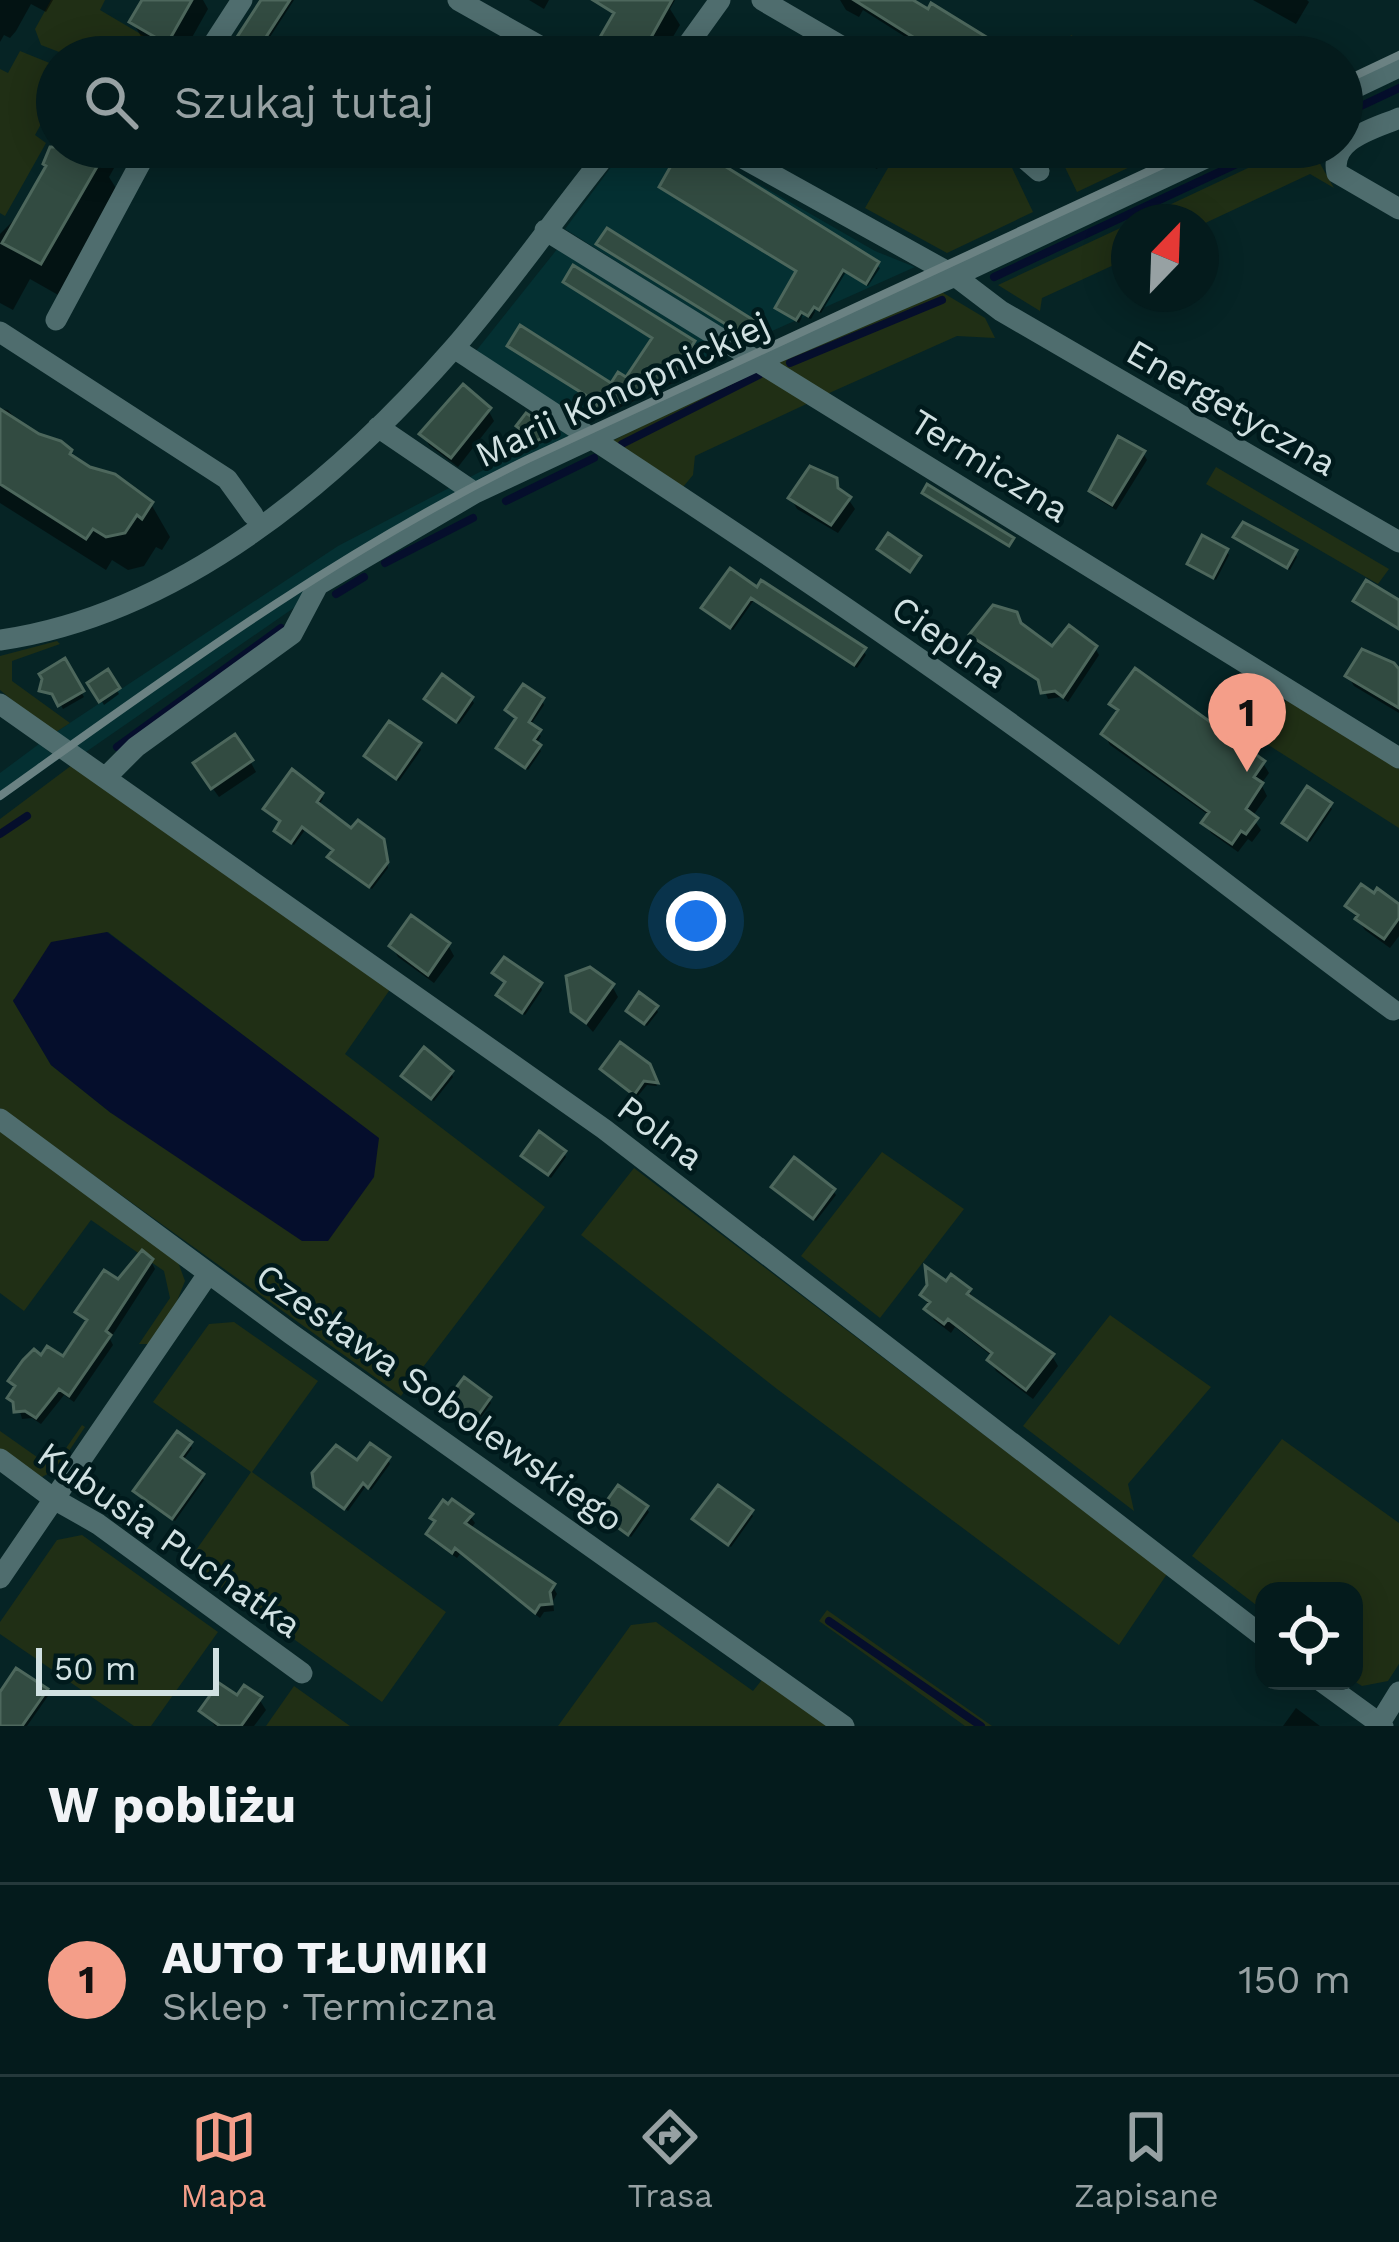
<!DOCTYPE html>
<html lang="pl">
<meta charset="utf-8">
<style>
:root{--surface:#041b1c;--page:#122829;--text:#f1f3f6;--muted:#97a1a3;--line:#25393b;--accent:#f49e89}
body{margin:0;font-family:"Work Sans",sans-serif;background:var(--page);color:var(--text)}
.controls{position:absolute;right:36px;bottom:36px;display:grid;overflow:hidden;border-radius:24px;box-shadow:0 6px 30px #0003}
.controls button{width:108px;height:108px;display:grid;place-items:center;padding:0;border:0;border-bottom:3px solid var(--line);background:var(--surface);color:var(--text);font:60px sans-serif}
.compass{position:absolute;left:1111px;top:204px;width:108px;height:108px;border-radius:50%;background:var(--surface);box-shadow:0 6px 30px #0003;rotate:23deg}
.scale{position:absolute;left:36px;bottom:30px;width:183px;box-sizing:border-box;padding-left:12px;border:6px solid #d1e1e2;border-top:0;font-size:33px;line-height:42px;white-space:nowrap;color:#d1e1e2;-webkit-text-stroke:9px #001a1c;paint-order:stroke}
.you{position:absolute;left:696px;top:921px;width:42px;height:42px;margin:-30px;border:9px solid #fff;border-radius:50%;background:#1a73e8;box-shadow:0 0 0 18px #1a73e833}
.badge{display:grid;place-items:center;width:78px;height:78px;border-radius:50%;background:var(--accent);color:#111;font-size:39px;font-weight:700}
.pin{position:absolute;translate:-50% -99px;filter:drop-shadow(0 3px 6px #0008)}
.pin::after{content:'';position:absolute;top:63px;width:42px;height:36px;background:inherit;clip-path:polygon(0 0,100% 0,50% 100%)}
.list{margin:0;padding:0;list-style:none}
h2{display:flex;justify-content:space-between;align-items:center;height:156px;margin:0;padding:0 48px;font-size:51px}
h2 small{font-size:39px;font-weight:400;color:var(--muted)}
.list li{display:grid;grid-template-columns:78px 1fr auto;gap:36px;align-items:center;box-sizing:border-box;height:192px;padding:0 48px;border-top:3px solid var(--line)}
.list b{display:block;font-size:45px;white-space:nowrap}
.list p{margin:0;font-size:39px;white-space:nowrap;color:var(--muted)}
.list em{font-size:39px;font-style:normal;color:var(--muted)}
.icon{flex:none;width:66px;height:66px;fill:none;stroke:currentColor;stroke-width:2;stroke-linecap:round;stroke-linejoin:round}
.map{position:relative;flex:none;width:1399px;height:1726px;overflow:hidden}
.search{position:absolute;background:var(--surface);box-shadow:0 6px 30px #0003;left:36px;right:36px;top:36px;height:132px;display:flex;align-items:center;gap:30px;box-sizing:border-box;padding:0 42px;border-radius:66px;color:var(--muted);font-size:45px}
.sheet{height:348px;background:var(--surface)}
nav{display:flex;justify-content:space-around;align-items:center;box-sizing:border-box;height:168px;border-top:3px solid var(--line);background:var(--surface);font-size:33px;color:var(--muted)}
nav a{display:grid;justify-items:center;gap:6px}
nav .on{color:var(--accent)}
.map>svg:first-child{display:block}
.built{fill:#043032}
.green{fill:#202f15;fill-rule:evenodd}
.water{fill:#050e2c}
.shadow{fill:#0007}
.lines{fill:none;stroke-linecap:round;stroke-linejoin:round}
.stream{stroke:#050e2c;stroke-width:8}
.building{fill:#324b41;stroke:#4d675c;stroke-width:3}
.minor{stroke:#4f6d6e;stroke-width:21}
.rail{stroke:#6b8283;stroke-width:8}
.labels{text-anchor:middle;stroke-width:9;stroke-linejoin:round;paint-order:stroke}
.street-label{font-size:36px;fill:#d1e1e2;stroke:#001a1c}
</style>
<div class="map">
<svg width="1399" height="1726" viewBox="0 0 1399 1726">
<rect width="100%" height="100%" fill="#062425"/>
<path class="built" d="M626,147H694L875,251L915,267L745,343L565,229Z
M558,248L732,350L579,420L476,351Z
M560,430L586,448L487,495L334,580L83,754L53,734L338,546Z
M39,744L59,759L0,801V773Z"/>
<path class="green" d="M51,0H105L100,10L161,46L67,55L41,45L35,29Z
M1071,35L1110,57H1059Z
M20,51L57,66V95L35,135L46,143L5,216L0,213V69L8,73Z
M900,147H994L1005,153L1033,212L947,253L865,208Z
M1037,147H1172L1077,192L1062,161Z
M1293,147H1321L1314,153L1334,188L1310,174L1201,225L1133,222Z
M1129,224V258L1042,298L1040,311L998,285Z
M940,291L985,318L995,338L957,336L827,394L773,360Z
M757,367L815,400L695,456L693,475L683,487L612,441Z
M1216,467L1389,569L1378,584L1206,484Z
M57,641L60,644L12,661V681L70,723L53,734L0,690V656Z
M1288,698L1399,769V828L1259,739Z
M72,765L391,988L345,1054L545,1207L401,1396L0,1108V819ZM108,932L379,1139L111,1113L51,1065L13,1000Z
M0,1127L178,1262L185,1281L175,1306L151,1344H139L170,1298L164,1271L91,1220L24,1311L0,1293Z
M882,1152L964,1209L880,1318L801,1256Z
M634,1168L1167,1574L1119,1645L777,1389L581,1235Z
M1110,1315L1211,1387L1128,1484L1134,1511L1023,1426Z
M234,1322L318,1381L252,1472L446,1612L382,1702L187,1563L251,1472L153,1402L209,1324Z
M82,1425L85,1427L57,1469L42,1477L0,1450V1431L37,1457L62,1454Z
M1282,1439L1399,1523V1664L1388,1681L1362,1686L1354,1681V1591H1264V1611L1192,1556Z
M82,1535L218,1632L151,1726H134L0,1634V1622L57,1540Z
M827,1610L992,1726H965L819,1621Z
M656,1622L753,1691L765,1676L832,1726H558L631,1625Z
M294,1686L350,1726H266Z"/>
<path class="water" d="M107,932L379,1138L374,1177L328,1241H302L111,1113L51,1065L13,1001L51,942Z"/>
<path class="shadow" d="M0,0H53L46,12L31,4L16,31L10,38L4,35L0,42Z
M143,0H203L208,9L181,57H171L144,42L133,22Z
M266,0H294L257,57H230Z
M529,0H549L544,9Z
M618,0H675L670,9L680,25L661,57H612L602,39L616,17Z
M840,0H899L1014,57H937L863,10L859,17L846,10Z
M1253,0H1307L1309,2L1296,24Z
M751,47L766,56L770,50L779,57H746Z
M57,120V147H126L109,177L119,193L60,296L30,279L13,310L0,303V234L24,210L48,168L46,164L55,143L49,133Z
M174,147H197L189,158Z
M655,147H688L880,268L868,286L846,272L821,313L816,310L811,319L803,315L799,323L779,308L799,273L665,191L662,187L675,166L656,155Z
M839,147H889L877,169Z
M600,244L755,325L758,329L751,340Z
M566,282L693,343L696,347L673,383L593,420L600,405L513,350L510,346L612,387L627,382L654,340Z
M0,409L8,410L24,428L70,452L75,461L151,504L170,537L162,550L156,547L144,566L128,570L112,560L106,570L0,503Z
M488,410L494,421L458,467L429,445L423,434Z
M527,417L553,434L554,437L540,444L522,431Z
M1143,453L1147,460L1116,510L1096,498L1093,491Z
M835,480L855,509L838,533L797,509L791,498Z
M1237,537L1295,553L1297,557L1290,570Z
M1226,551L1229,555L1216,580L1190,564Z
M731,572L863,651L866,655L857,668L754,600L733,630L707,613L705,609Z
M1021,626L1052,650L1095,648L1099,655L1068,702L1061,697L1048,699L1042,684L976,642L973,635Z
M64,662L84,697L63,709L57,698L42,691Z
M107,673L119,694L104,705L91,684Z
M1399,673V713L1354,686L1348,676Z
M427,699H471L474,703L459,724Z
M542,700L544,705L530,726L541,736L536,745L541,751L528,770L499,748Z
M1113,704L1263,763L1269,773L1261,784L1267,796L1252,817L1261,830L1252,842L1248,839L1238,852L1211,833L1205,823L1210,816L1110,745L1105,735L1119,714Z
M419,746L421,750L399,781L370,760Z
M250,761L256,772L219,797L203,775Z
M321,795L323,799L318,806L352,833L385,847L388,868L372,889L333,861L335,851L305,830L294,845L280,835L283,823L269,813Z
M1329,805L1332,809L1310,842L1286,823Z
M1374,898L1399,907V936L1390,948L1365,930L1349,906Z
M448,945L454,956L434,983L398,957L392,946Z
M496,974L540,985L542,990L525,1015L502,999L507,984Z
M612,986L618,997L593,1032L574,1011Z
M656,1008L658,1012L647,1026L632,1015Z
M603,1069L651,1072L657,1086L647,1085L637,1097Z
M451,1073L453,1077L434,1101L408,1080Z
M564,1153L566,1157L551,1178L527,1160Z
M774,1187L833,1191L836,1195L816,1221Z
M151,1261L155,1269L110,1339L113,1345L74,1402L64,1395L41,1424L32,1418L22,1419L12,1382L64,1360L89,1324L78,1312Z
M947,1285L969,1291L975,1301L1052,1356L1058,1366L1033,1399L996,1371L990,1360L993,1357L955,1327L951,1333L934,1320L924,1295Z
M489,1399L491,1403L475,1426L448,1405Z
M190,1444L192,1448L182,1462L204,1480L175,1521L136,1492Z
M388,1460L390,1464L371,1490L366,1486L348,1511L320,1491L358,1464Z
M646,1508L649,1512L631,1537L601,1513Z
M750,1512L753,1516L731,1547L696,1520Z
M470,1516L475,1523L470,1530L553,1587L557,1594L553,1601L554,1611L544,1612L540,1618L460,1554L457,1558L434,1542L429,1534Z
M46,1692L48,1696L27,1726H0V1697Z
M259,1699L266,1710L254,1726H215L203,1711Z
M1296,1708L1320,1726H1283Z"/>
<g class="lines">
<path class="stream" d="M1342,115L1399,88
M994,277L1273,147
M790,363L942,300
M622,444L759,375
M506,501L594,458
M385,563L473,518
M336,594L364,577
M117,747L281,628
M0,834L27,816
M829,1621L981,1726"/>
</g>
<path class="building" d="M142,0H192L167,44L129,22Z
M261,0H290L253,57H224Z
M593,0H672L640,57L625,50L623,53L599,39L614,13Z
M854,0H913L928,9L931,3L1019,57H945Z
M50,147H82L102,158L41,264L2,243L46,166L43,164Z
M644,147H694L879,262L866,284L843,270L819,310L814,307L808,316L801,312L796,320L775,308L796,271L659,187L672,164Z
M607,228L758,323L748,338L596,244Z
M573,265L695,341L671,379L588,417L598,403L507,346L520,325L611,383L618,372L626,377L652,338L563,282Z
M463,384L491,408L451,458L419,434Z
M0,409L39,434L61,441L72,450L70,454L90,467L115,474L153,502L142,519L137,515L125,533L106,537L93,529L86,539L0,484Z
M526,413L555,432L536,441L516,426Z
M1118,436L1145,451L1112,505L1089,491Z
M810,466L837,478L838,488L851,497L831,525L788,498Z
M927,484L1014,538L1009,546L922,493Z
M1243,522L1297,550L1287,568L1233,537Z
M888,533L921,556L910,572L877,549Z
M1202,535L1228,549L1213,578L1187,564Z
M730,568L757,587L761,580L866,648L854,665L751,598L730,628L701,608Z
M1366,580L1399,600V629L1353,601Z
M993,605L1017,612L1021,623L1052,646L1069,625L1097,646L1063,697L1055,691L1041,693L1038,680L969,635Z
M1362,649L1394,663L1399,669V708L1345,676Z
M65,658L84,691L58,706L52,694L39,691L42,679L39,674Z
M1135,668L1265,761L1254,777L1263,783L1246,809L1258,818L1246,834L1241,831L1232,844L1201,823L1209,812L1101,734L1118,710L1109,704Z
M108,669L120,688L99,702L87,683Z
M442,674L473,697L456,722L424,699Z
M523,684L544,698L529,722L541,730L534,740L541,745L525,768L496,748L516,718L505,710Z
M389,721L421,743L396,779L364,756Z
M235,734L253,760L211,789L193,763Z
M292,769L323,793L317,802L351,828L358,820L384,839L388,862L369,887L327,857L333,850L302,827L291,843L274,831L280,821L263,809Z
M1307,786L1332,803L1307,840L1282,823Z
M1361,884L1374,893L1377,888L1399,904V918L1384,939L1355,919L1358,915L1345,906Z
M411,915L450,943L428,975L389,946Z
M504,957L542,983L522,1013L496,995L505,982L492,973Z
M590,967L614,984L586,1023L571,1012L566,976Z
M639,992L658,1006L644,1024L626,1011Z
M620,1042L650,1064L658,1083L644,1081L634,1095L600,1069Z
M424,1047L453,1071L431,1099L401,1076Z
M539,1131L566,1151L548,1175L521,1156Z
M794,1157L835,1189L813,1219L771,1187Z
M142,1250L153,1259L106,1331L111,1335L69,1396L59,1389L36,1418L25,1411L14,1412L13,1402L7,1398L15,1386L8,1381L23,1360L34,1349L41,1355L47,1346L63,1356L87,1320L75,1312L104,1270L118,1279Z
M925,1266L946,1281L951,1274L971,1289L967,1294L1054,1354L1026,1390L987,1360L992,1353L948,1319L944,1324L924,1309L930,1302L920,1295L927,1285Z
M464,1377L491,1397L472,1424L444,1404Z
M177,1431L192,1442L181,1457L204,1474L172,1519L133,1491Z
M370,1443L390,1457L368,1488L363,1483L344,1509L314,1487L312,1473L336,1445L357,1460Z
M618,1485L648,1506L628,1535L598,1513Z
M718,1485L753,1510L728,1545L692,1519Z
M452,1499L473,1514L465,1523L555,1584L550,1592L552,1604L540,1605L535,1613L455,1548L452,1553L426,1534L435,1521L430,1518L443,1500L448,1504Z
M16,1668L48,1689L22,1726H0V1692Z
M219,1683L237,1695L244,1685L262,1697L241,1726H220L199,1711Z"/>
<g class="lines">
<path class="minor" d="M458,0L559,57
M762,0L860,57
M205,57L242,0
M679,57L720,0
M1342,94L1399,67
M1399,118C1374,129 1329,139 1337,173L1399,209
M723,147L955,276L1001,311L1399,542
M1011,147L1039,171
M545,230L1399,758
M56,320L149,147
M0,332L227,479L253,515
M454,348C665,486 877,624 1080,774C1185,851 1287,932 1393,1010
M378,427L475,493
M0,640C180,614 337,481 453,349C509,285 558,213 612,147
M0,704L604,1129L1264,1637
M105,778L136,747L292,634L318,585L475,493L757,361L955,276L1229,147
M0,1119L291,1334L844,1726
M0,1459L54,1499L98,1524L302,1673
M0,1578L208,1274
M1321,1681L1383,1726
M1378,1726L1399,1692"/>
<path class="rail" d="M1342,82L1399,55
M0,796C171,674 338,551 528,459L1201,147"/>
</g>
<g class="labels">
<g class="street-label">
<text transform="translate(622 389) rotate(-25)" y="13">Marii Konopnickiej</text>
<text transform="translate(1232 407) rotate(30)" y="13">Energetyczna</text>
<text transform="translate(990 465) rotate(32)" y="13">Termiczna</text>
<text transform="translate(950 641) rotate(35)" y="13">Cieplna</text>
<text transform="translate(661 1132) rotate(37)" y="13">Polna</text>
<text transform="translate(440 1397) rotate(35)" y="13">Czesława Sobolewskiego</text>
<text transform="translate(170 1539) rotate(35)" y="13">Kubusia Puchatka</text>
</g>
</g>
</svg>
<div class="controls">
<button><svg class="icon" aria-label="locate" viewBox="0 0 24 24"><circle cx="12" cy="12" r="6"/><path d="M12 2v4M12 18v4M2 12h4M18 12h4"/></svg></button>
</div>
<svg class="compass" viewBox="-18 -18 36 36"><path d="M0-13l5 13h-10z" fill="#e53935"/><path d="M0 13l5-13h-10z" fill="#97a1a3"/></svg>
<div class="scale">50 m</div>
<div class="you"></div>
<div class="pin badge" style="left:1247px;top:772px">1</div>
<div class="search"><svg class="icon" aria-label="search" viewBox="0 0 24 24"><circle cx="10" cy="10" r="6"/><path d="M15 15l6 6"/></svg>Szukaj tutaj</div>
</div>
<section class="sheet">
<h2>W pobliżu<small></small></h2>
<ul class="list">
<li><span class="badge">1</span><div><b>AUTO TŁUMIKI</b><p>Sklep · Termiczna</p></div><em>150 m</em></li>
</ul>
</section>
<nav>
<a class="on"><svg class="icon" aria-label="map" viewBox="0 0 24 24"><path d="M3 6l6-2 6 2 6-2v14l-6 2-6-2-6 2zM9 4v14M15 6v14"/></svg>Mapa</a>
<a><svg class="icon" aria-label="directions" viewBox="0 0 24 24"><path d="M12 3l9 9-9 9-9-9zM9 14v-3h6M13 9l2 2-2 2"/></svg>Trasa</a>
<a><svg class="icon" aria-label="saved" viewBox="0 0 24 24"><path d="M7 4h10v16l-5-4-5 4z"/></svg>Zapisane</a>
</nav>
